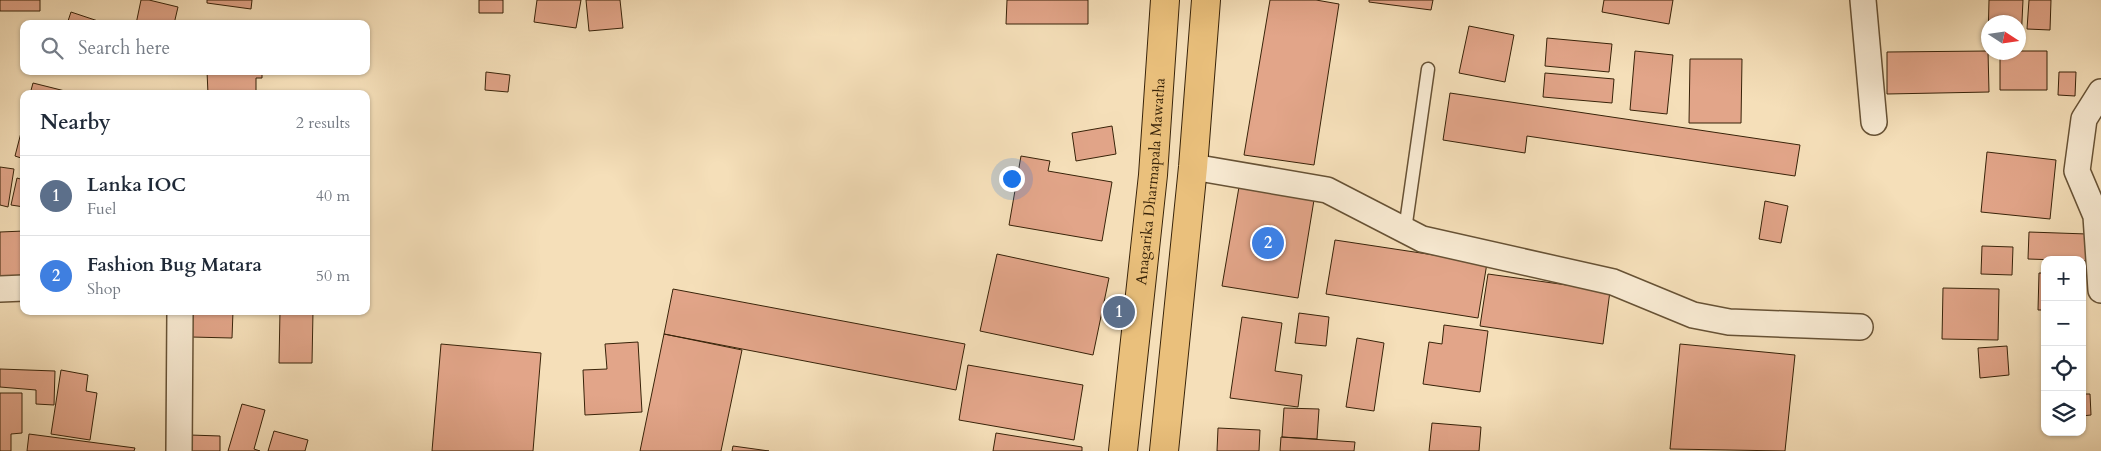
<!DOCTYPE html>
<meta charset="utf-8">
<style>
:root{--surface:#fff;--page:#f6f6f7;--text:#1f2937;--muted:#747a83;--line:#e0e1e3;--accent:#0f766e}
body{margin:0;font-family:Cardo,serif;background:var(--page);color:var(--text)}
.controls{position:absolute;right:15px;bottom:15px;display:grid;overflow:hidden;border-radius:10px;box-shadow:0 1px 4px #0004}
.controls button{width:45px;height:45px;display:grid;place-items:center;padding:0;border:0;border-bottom:1px solid var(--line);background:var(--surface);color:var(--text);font:25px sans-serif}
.compass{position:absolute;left:1981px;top:15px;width:45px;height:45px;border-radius:50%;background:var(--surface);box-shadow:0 1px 4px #0004;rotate:102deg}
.you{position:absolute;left:1011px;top:178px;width:18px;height:18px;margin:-12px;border:4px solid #fff;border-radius:50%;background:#1a73e8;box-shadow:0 0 0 8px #1a73e833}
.badge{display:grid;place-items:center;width:32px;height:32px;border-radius:50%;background:var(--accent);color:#fff;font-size:16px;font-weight:700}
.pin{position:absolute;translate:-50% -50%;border:2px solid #fff;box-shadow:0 1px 5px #0006}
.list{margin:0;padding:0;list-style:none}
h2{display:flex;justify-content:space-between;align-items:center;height:65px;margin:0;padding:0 20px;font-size:21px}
h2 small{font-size:16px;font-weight:400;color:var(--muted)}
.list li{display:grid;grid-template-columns:32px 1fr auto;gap:15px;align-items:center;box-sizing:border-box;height:80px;padding:0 20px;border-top:1px solid var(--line)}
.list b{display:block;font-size:19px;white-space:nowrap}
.list p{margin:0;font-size:16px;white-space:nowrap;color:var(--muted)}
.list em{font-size:16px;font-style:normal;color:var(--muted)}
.icon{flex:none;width:28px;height:28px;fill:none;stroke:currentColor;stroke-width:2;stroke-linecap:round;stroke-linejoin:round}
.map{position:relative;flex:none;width:2101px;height:451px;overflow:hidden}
.search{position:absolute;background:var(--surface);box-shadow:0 1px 4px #0004;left:20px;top:20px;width:350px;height:55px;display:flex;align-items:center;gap:12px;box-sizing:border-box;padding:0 18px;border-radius:10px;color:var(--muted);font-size:19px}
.panel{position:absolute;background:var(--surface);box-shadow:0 1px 4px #0004;left:20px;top:90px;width:350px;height:225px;border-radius:10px}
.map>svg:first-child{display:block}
.building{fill:#e2a589;stroke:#382309}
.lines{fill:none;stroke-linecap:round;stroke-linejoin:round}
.service-casing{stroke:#675235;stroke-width:15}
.minor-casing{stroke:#675235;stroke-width:28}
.trunk-casing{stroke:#382309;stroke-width:30}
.service{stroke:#f8ead2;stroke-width:12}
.minor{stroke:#f8ead2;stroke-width:25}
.trunk{stroke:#eac07c;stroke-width:28}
.labels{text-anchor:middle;stroke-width:4.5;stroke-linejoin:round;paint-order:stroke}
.street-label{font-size:15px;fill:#382309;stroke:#f8ead2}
</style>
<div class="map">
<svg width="2101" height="451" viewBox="0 0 2101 451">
<rect width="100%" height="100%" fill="#f5dfb9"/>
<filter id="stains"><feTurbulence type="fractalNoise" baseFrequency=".004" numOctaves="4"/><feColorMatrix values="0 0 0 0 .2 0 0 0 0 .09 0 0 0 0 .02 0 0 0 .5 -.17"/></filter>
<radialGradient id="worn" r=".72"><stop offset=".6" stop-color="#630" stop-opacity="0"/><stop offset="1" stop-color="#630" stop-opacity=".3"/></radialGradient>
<path class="building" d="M0,0H40V11H0Z
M141,0H149L178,7L174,24H136Z
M207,0H252L251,9L207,3Z
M479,0H503V13H479Z
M537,0H581L576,28L534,22Z
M586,0H620L623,28L589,31Z
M1007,0H1088V24H1006Z
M1270,0H1316L1339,4L1314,165L1244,155Z
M1369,0H1433L1431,10L1369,2Z
M1604,0H1673L1669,24L1602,12Z
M1989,0H2023L2021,42L2018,41V22H1988V41Z
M2029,0H2051L2050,30L2027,29Z
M71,12L107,24H67Z
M1469,26L1514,35L1505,82L1459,73Z
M1547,38L1612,44L1609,72L1545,66Z
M1635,51L1673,55L1667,114L1630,110Z
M1988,51L1989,92L1887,94V52Z
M2018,51H2047V90H2000V52Z
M1690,59H1742L1741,123H1689Z
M207,71H262V78H256V94H208Z
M486,72L510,75L508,92L485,90Z
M2059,72H2076L2075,96L2058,95Z
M1545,73L1614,79L1612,103L1543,97Z
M33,83L77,94H30Z
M1450,93L1800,145L1795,176L1527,136L1525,153L1443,140Z
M24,121V159L15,156Z
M1112,126L1116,154L1076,161L1072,133Z
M1987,152L2056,160L2050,219L1981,212Z
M1021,156L1050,161L1048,171L1112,182L1102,241L1009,225Z
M0,167L14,169L8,207L0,205Z
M17,178L24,180V207L11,205Z
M1239,187L1314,200L1298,298L1222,286Z
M1765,201L1788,206L1781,243L1759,239Z
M24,231V278H0V232Z
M2029,232L2087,234V261L2028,259Z
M1335,240L1487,263L1478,318L1326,294Z
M1982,246L2013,247L2012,275L1981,274Z
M997,254L1109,278L1093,355L980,331Z
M2039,273H2045V310H2038Z
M1488,274L1610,291L1603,344L1480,326Z
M1943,288L1999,289L1998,340L1942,339Z
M673,289L965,344L956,390L664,334Z
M192,311H233L232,338L191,337Z
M280,311H313L312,363H279Z
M1299,313L1329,317L1326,346L1295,343Z
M1242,317L1282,323L1275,371L1302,375L1298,407L1230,398Z
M1444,325L1488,331L1480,392L1423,384L1429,342L1442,344Z
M664,334L742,350L721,451H640Z
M1357,338L1384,343L1374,411L1346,407Z
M638,342L642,412L585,415L583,370L607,369L605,344Z
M441,344L541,353L533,451H432Z
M1680,344L1795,355L1785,451L1670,449Z
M2007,346L2009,375L1980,378L1978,348Z
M968,365L1083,385L1074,440L959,420Z
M0,369L55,371L54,405L36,404V390L0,387Z
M61,370L88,375L86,391L97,393L90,440L51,434Z
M0,393H22V433L11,434V451H0Z
M2082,394H2090L2091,415L2082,416Z
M242,404L265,410L254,449L260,451H228Z
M1284,408L1319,409L1317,439L1282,437Z
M1432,423L1481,427L1479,451H1429Z
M1218,428L1260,430L1259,451H1217Z
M274,431L308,440L305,451H268Z
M996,433L1082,447V451H993Z
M29,434L135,448L134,451H27Z
M190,435L220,436V451H190Z
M1281,437L1355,442L1354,451H1280Z
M733,446L769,451H732Z"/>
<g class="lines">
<g class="service-casing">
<path id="service" d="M1405,230L1428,69"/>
</g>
<g class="minor-casing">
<path id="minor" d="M1863,0L1874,122
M2101,92L2084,119L2077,171L2096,216L2101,290
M1193,167L1327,190L1422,239L1613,282L1693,315L1729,322L1860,327
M0,289L24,288
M179,451L180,311"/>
</g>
<g class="trunk-casing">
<g id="trunk">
<path id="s1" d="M1123,451L1153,175L1165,0"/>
<path d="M1164,451L1193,167L1206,0"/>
</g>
</g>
<use href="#service" class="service"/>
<use href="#minor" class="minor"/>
<use href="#trunk" class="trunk"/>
</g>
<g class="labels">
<g class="street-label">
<text dy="5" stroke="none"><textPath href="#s1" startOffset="271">Anagarika Dharmapala Mawatha</textPath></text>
</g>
</g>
<rect width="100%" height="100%" filter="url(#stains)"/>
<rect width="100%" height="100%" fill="url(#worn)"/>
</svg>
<div class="controls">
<button>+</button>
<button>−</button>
<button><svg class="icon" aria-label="locate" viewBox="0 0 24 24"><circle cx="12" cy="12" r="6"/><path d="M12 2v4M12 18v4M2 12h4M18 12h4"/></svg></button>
<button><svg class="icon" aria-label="layers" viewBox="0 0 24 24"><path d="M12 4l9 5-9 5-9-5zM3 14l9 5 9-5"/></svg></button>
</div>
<svg class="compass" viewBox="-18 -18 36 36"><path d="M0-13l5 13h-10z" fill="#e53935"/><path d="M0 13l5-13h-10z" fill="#747a83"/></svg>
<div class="you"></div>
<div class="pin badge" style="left:1119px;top:312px;background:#5c6f8a">1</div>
<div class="pin badge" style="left:1268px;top:243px;background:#3f7fe0">2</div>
<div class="search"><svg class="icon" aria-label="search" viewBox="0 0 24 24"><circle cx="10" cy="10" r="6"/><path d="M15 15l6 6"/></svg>Search here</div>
<section class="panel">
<h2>Nearby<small>2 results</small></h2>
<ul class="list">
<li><span class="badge" style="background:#5c6f8a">1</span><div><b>Lanka IOC</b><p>Fuel</p></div><em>40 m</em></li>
<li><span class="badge" style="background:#3f7fe0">2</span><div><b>Fashion Bug Matara</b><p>Shop</p></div><em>50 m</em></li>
</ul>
</section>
</div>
